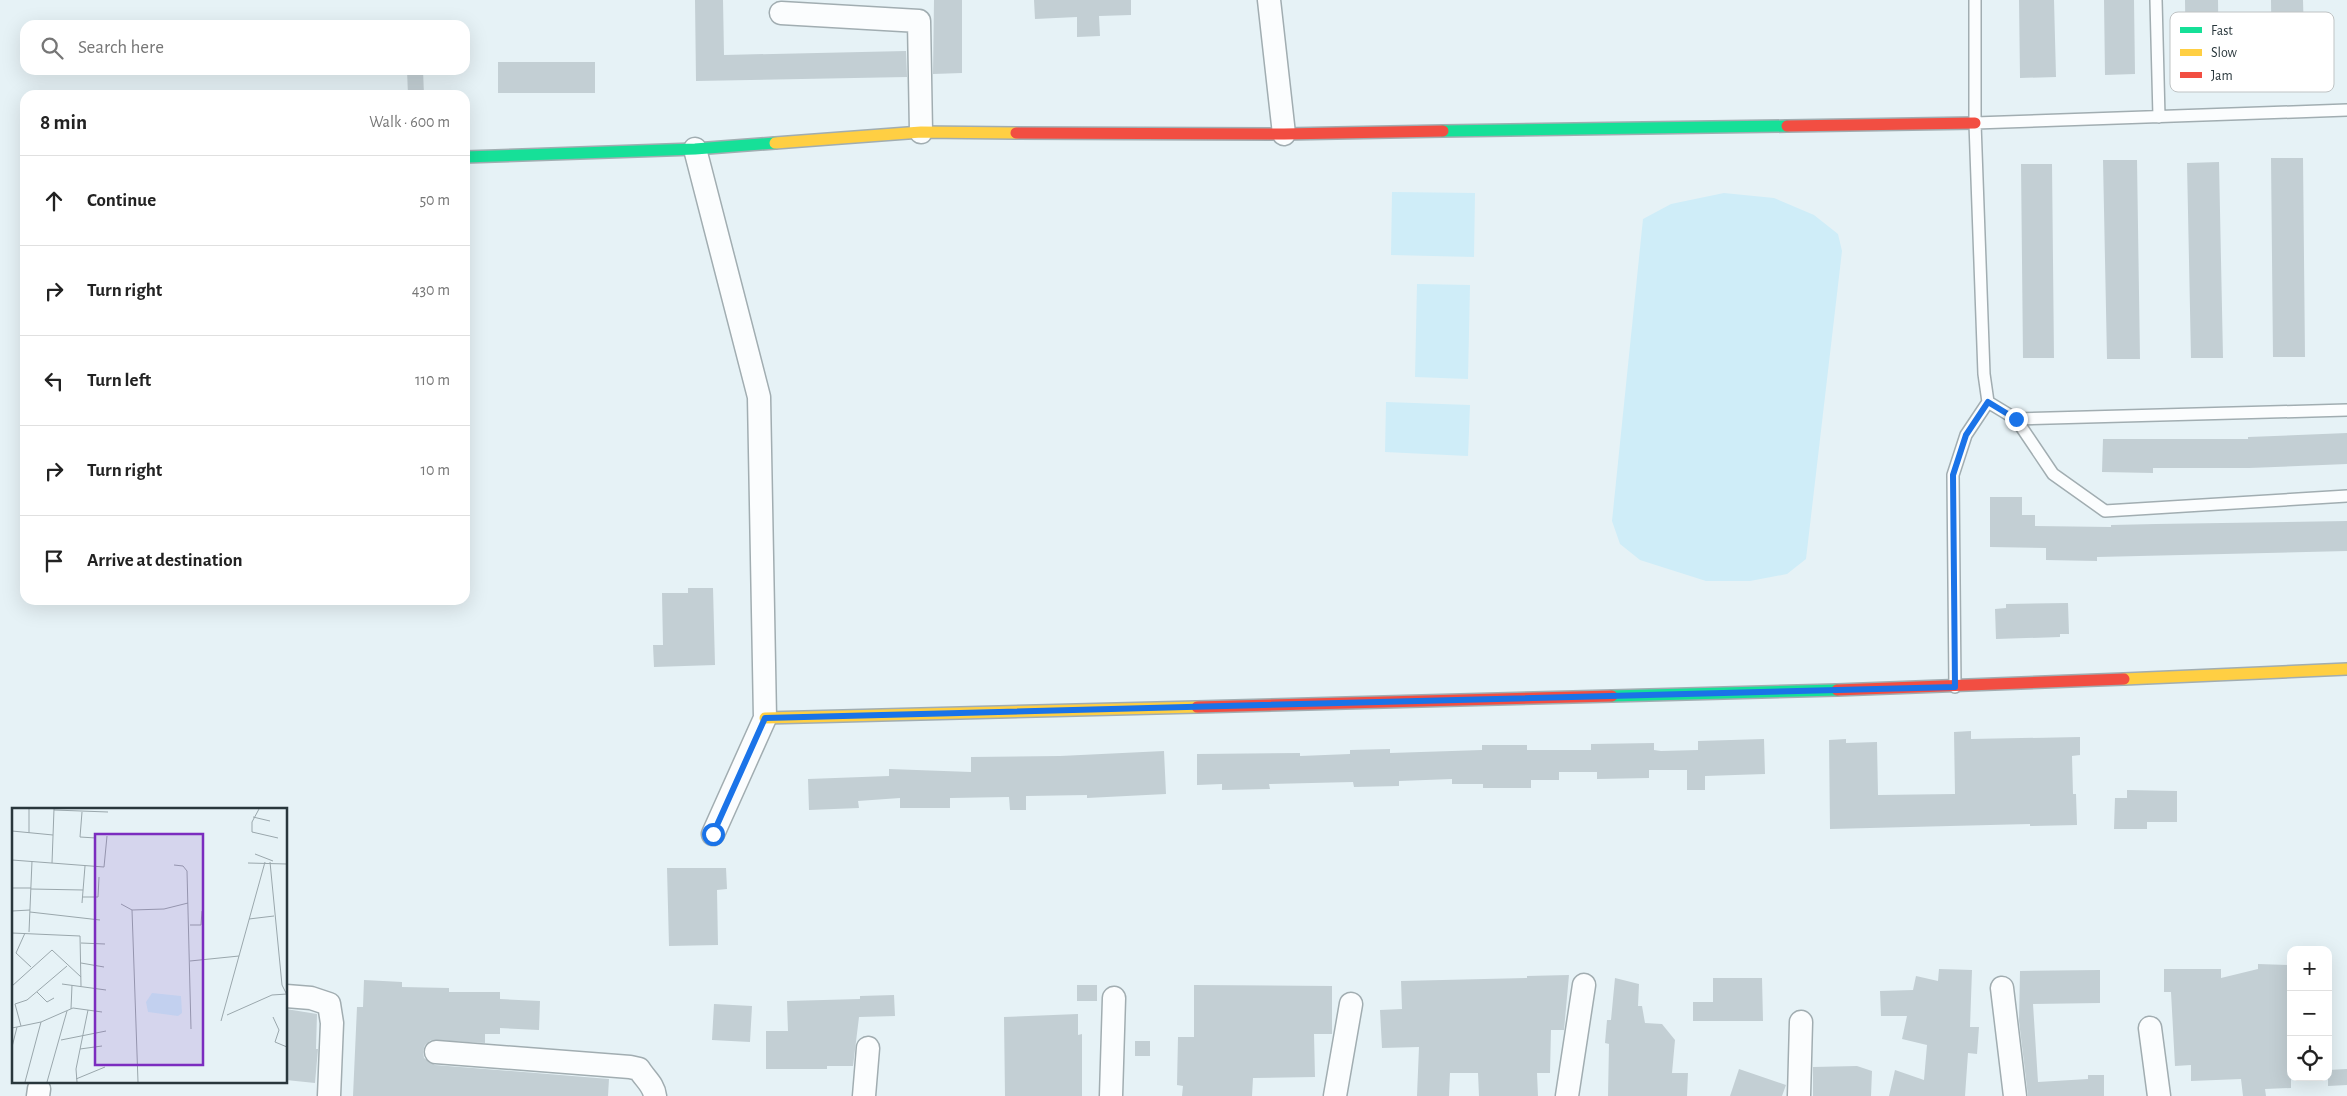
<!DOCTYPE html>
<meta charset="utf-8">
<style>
:root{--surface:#fff;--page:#f2f2f2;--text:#222;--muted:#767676;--line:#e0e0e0}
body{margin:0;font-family:"Alegreya Sans",sans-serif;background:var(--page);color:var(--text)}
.controls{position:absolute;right:15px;bottom:15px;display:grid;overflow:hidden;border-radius:10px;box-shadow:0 5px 20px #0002}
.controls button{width:45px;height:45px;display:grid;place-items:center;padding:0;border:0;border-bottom:1px solid var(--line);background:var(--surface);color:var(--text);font:25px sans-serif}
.stop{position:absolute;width:15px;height:15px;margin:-11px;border:4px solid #1a73e8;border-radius:50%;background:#fff}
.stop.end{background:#1a73e8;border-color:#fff;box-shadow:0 1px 5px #0008}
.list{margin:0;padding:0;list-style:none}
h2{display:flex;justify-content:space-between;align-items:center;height:65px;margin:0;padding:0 20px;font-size:21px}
h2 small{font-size:16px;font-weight:400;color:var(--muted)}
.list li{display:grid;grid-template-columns:32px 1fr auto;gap:15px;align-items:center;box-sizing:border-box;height:90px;padding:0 20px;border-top:1px solid var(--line)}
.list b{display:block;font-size:19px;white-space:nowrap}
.list em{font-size:16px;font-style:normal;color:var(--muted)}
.icon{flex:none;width:28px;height:28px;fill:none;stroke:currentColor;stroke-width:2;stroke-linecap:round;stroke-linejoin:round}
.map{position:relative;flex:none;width:2347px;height:1096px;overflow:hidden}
.search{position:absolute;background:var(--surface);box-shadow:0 5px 20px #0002;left:20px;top:20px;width:450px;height:55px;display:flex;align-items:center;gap:12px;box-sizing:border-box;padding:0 18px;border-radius:15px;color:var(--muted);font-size:19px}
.panel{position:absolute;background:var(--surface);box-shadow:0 5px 20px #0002;left:20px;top:90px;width:450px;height:515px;border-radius:15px}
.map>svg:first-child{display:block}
.green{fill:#cfedf8}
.building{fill:#c3cfd4}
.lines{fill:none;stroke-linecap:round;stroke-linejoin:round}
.lane-casing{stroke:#a1adb1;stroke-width:14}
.street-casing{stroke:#a1adb1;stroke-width:25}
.fast-casing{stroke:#a1adb1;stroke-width:14}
.slow-casing{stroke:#a1adb1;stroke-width:14}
.jam-casing{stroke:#a1adb1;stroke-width:14}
.lane{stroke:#fbfdfe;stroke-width:11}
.street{stroke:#fbfdfe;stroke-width:22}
.fast{stroke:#16e098;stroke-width:11}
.slow{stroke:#ffcf43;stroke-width:11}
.jam{stroke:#f24e42;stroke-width:11}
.route{stroke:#1a73e8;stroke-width:6}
.inset-road{fill:none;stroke:#9aa7ac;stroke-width:1}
.view{fill:#7b2cbf;fill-opacity:0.15;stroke:#7b2cbf;stroke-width:2.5}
.inset-edge{fill:none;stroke:#29373c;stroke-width:2.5}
.key{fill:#fff;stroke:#bfc3c4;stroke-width:1}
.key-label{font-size:14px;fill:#29373c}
</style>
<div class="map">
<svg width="2347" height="1096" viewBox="0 0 2347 1096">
<rect width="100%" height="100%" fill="#e6f2f6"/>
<path class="green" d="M1392,192L1475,193L1474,257L1391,255Z
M1724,193L1774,198L1814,215L1838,234L1842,251L1806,559L1787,574L1750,581H1706L1640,560L1620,544L1612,521L1643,219L1671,204Z
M1417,284L1470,285L1468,379L1415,377Z
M1386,402L1470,405L1468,456L1385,452Z"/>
<path class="building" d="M695,0H723L724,55L906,51L907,77L696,81Z
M934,0H962V73L933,74Z
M1034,0H1131V15L1099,16L1100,36L1077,37V17L1035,19Z
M2019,0H2054L2056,77L2020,78Z
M2104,0H2134L2135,74L2105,75Z
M2185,0H2218L2219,76L2186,77Z
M2271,0H2303L2305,73L2272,74Z
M498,62H595V93H498Z
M407,70H423L424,95H408Z
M2271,158H2303L2305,357H2273Z
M2103,160H2137L2140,359H2107Z
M2219,162L2223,358H2191L2187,163Z
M2021,164H2052L2054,358H2023Z
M2347,433V464L2249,468H2153V473L2102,472L2103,439H2248V437Z
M1990,497H2022V515H2035V526L2111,527V525L2156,524L2347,521V551L2097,557V561L2046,560V548L1990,547Z
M688,588H713L715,665L654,667L653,645H663L662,593H688Z
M2068,603L2069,634H2060V637L1996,639L1995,609L2006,608V604Z
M1971,731V739L2080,737V755L2072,756L2073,794H2076L2077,825L2030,826V824L1830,829L1829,740L1846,739V743L1877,742L1878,795L1955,794L1954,732Z
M1764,739L1765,774L1705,776V790H1687V770H1649V778L1597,779V772H1559V780H1531V788H1483V784H1452V779L1399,781V786L1354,787L1353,782L1269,784L1270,789L1222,790V784L1197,785V754L1300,753V756L1350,754V750L1390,749V753L1452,751L1482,750V745H1527V750H1591V744L1654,743V750L1661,751L1698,750V741Z
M1164,751L1166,794L1087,798V795L1026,796V810H1010L1009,797L950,798V808H900V798L858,801L859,808L809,810L808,779L889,776V769L971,772V757L1060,756Z
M2127,790L2177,791V822H2147V829H2114L2115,798H2127Z
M667,868H726L727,889L717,890L718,945L669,946Z
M2258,964L2291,965V1088L2265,1089L2266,1096H2243L2241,1079L2191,1081V1065L2175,1066L2171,992H2164V969H2221V978L2258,969Z
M1939,969L1972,970L1970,1027H1979L1977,1054L1968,1053L1965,1096H1889L1895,1070L1924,1080L1927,1045L1902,1039L1907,1016H1881L1880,991L1913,990L1916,976L1938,981Z
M2100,970V1003L2033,1004L2038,1082L2088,1079V1075H2104V1096H2028L2019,1021L2020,971Z
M1569,975L1564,1030H1551L1550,1073H1537L1538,1096H1479L1478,1073H1450L1449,1096H1417L1419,1047L1382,1048L1380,1010L1402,1009L1401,981L1527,978V976Z
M1615,978L1639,984L1638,1006H1642L1645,1023L1662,1024L1675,1040L1672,1073H1688L1687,1096H1608L1609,1044L1605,1043L1607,1020H1611Z
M1713,978H1762L1763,1021H1693V1002H1713Z
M364,980L402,982V987L449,988V992H500V999L540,1001L539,1030L500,1028V1034H485V1043L431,1040L425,1045L423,1051L424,1058L435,1065L609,1079L608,1096H353L357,1007H363Z
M1077,985H1097V1001H1077Z
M1194,985L1332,986V1034H1314L1315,1077L1253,1078L1252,1096H1182L1183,1086L1177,1085L1178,1037H1194Z
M894,995L895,1016L859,1017L853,1066H827V1069H766V1031H788L787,1001L860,999V996Z
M714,1004L752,1006L750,1042L712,1040Z
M286,1009L317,1014L316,1049H318L315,1083L286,1080Z
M1078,1014V1035L1082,1034V1096H1005L1004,1017Z
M1135,1041H1150V1056H1135Z
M1857,1066L1872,1071L1871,1096H1813V1067Z
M1739,1069L1786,1085L1782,1096H1730Z
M2347,1069V1085L2328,1086V1070Z"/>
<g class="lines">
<g class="lane-casing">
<path id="lane" d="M2156,0L2159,117
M1975,123L2347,110
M1988,402L2016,419L2053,474L2105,511L2347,496
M2016,419L2347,410
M1955,687L1953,475L1966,435L1988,402L1984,374L1975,123V0"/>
</g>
<g class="street-casing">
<path id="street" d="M1269,0L1284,134
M781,13L919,21L921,132
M695,149L759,397L765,718L713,834
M2002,988L2015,1096
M286,996L311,998L329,1004L332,1023L329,1096
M2150,1028L2159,1096
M436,1052L630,1067L639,1069C645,1079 654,1085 655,1096
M38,1096L39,1089
M864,1096L868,1048
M1111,1096L1114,998
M1335,1096L1351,1004
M1567,1096L1584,985
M1799,1096L1801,1022"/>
</g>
<g class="fast-casing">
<path id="fast" d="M1443,131L1787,126
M465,157L695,149L775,143
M1612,696L1837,690"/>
</g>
<g class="slow-casing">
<path id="slow" d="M775,143L921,132L1016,133
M2124,679L2347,669
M765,718L1197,707"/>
</g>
<g class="jam-casing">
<path id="jam" d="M1787,126L1975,123
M1016,133L1284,134L1443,131
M1837,690L2124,679
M1197,707L1612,696"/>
</g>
<use href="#lane" class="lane"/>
<use href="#street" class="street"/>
<use href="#fast" class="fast"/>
<use href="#slow" class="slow"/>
<use href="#jam" class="jam"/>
</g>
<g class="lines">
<path class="route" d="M713,834L765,718L1955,687L1953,475L1966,435L1988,402L2016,419"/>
</g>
<g transform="translate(12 808)">
<rect width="275" height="275" fill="#e6f2f6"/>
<path d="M140,185L169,188L170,205L166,208L136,204L134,194Z" fill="#cfedf8"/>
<path class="inset-road" d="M247,1L240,14V24L266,30M42,2L96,4M70,4L68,29L84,30M241,9L258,13M0,23L41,27M17,25V1M243,46L261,53M0,52L92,59L95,28M258,54L270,177L275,187M40,55L42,1M236,55L275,56M162,57L171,58L175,63L179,221M0,80H19M19,81L71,82M71,89H86L87,69M70,95L73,58M109,96L120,102L152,101L176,95M120,102L126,274M0,103L18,102M18,104L88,112M237,111L262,108M178,117H189L190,103M17,124L20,53M0,125L68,128L69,178M13,125L4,145L19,159M69,135L93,136M178,153L227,148M69,155L92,159M50,176L94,182M0,178L40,142L69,169M25,184L35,194L42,190M59,201L60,177M215,207L260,187L275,186M261,209L267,222L263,234L275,239M209,213L253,54M9,218L3,196L15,192L55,158M0,220L29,214L61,200L90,204M49,232L94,223M0,239L5,219M68,241L90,238M64,271L93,259M13,274L29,214M35,274L55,203M65,274L64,261L76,202"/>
<path class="view" d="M83,26H191V257H83Z"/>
<rect width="275" height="275" class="inset-edge"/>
</g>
<rect x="2170" y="12" width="164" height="80" rx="8" class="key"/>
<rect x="2180" y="27" width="22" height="6" fill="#16e098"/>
<rect x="2180" y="49" width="22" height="7" fill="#ffcf43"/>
<rect x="2180" y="72" width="22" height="6" fill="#f24e42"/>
<g class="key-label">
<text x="2211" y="35">Fast</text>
<text x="2211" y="57">Slow</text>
<text x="2211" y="80">Jam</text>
</g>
</svg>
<div class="controls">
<button>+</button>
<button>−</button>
<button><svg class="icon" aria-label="locate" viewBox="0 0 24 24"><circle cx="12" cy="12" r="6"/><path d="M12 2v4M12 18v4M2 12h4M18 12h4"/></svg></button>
</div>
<div class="stop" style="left:713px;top:834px"></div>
<div class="stop end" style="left:2016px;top:419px"></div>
<div class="search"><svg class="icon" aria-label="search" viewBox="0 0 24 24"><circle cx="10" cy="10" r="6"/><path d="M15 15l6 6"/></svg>Search here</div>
<section class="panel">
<h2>8 min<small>Walk · 600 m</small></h2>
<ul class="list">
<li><svg class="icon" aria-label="ahead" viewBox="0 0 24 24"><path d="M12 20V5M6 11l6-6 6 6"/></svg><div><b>Continue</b></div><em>50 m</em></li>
<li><svg class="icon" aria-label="right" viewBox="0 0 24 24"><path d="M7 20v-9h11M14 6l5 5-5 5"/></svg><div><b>Turn right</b></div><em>430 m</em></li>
<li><svg class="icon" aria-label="left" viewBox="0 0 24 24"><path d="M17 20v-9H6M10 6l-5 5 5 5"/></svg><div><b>Turn left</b></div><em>110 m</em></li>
<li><svg class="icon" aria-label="right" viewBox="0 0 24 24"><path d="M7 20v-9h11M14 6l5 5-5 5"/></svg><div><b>Turn right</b></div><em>10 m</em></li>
<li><svg class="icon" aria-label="arrive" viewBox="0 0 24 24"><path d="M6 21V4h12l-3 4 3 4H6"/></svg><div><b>Arrive at destination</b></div></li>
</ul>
</section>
</div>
